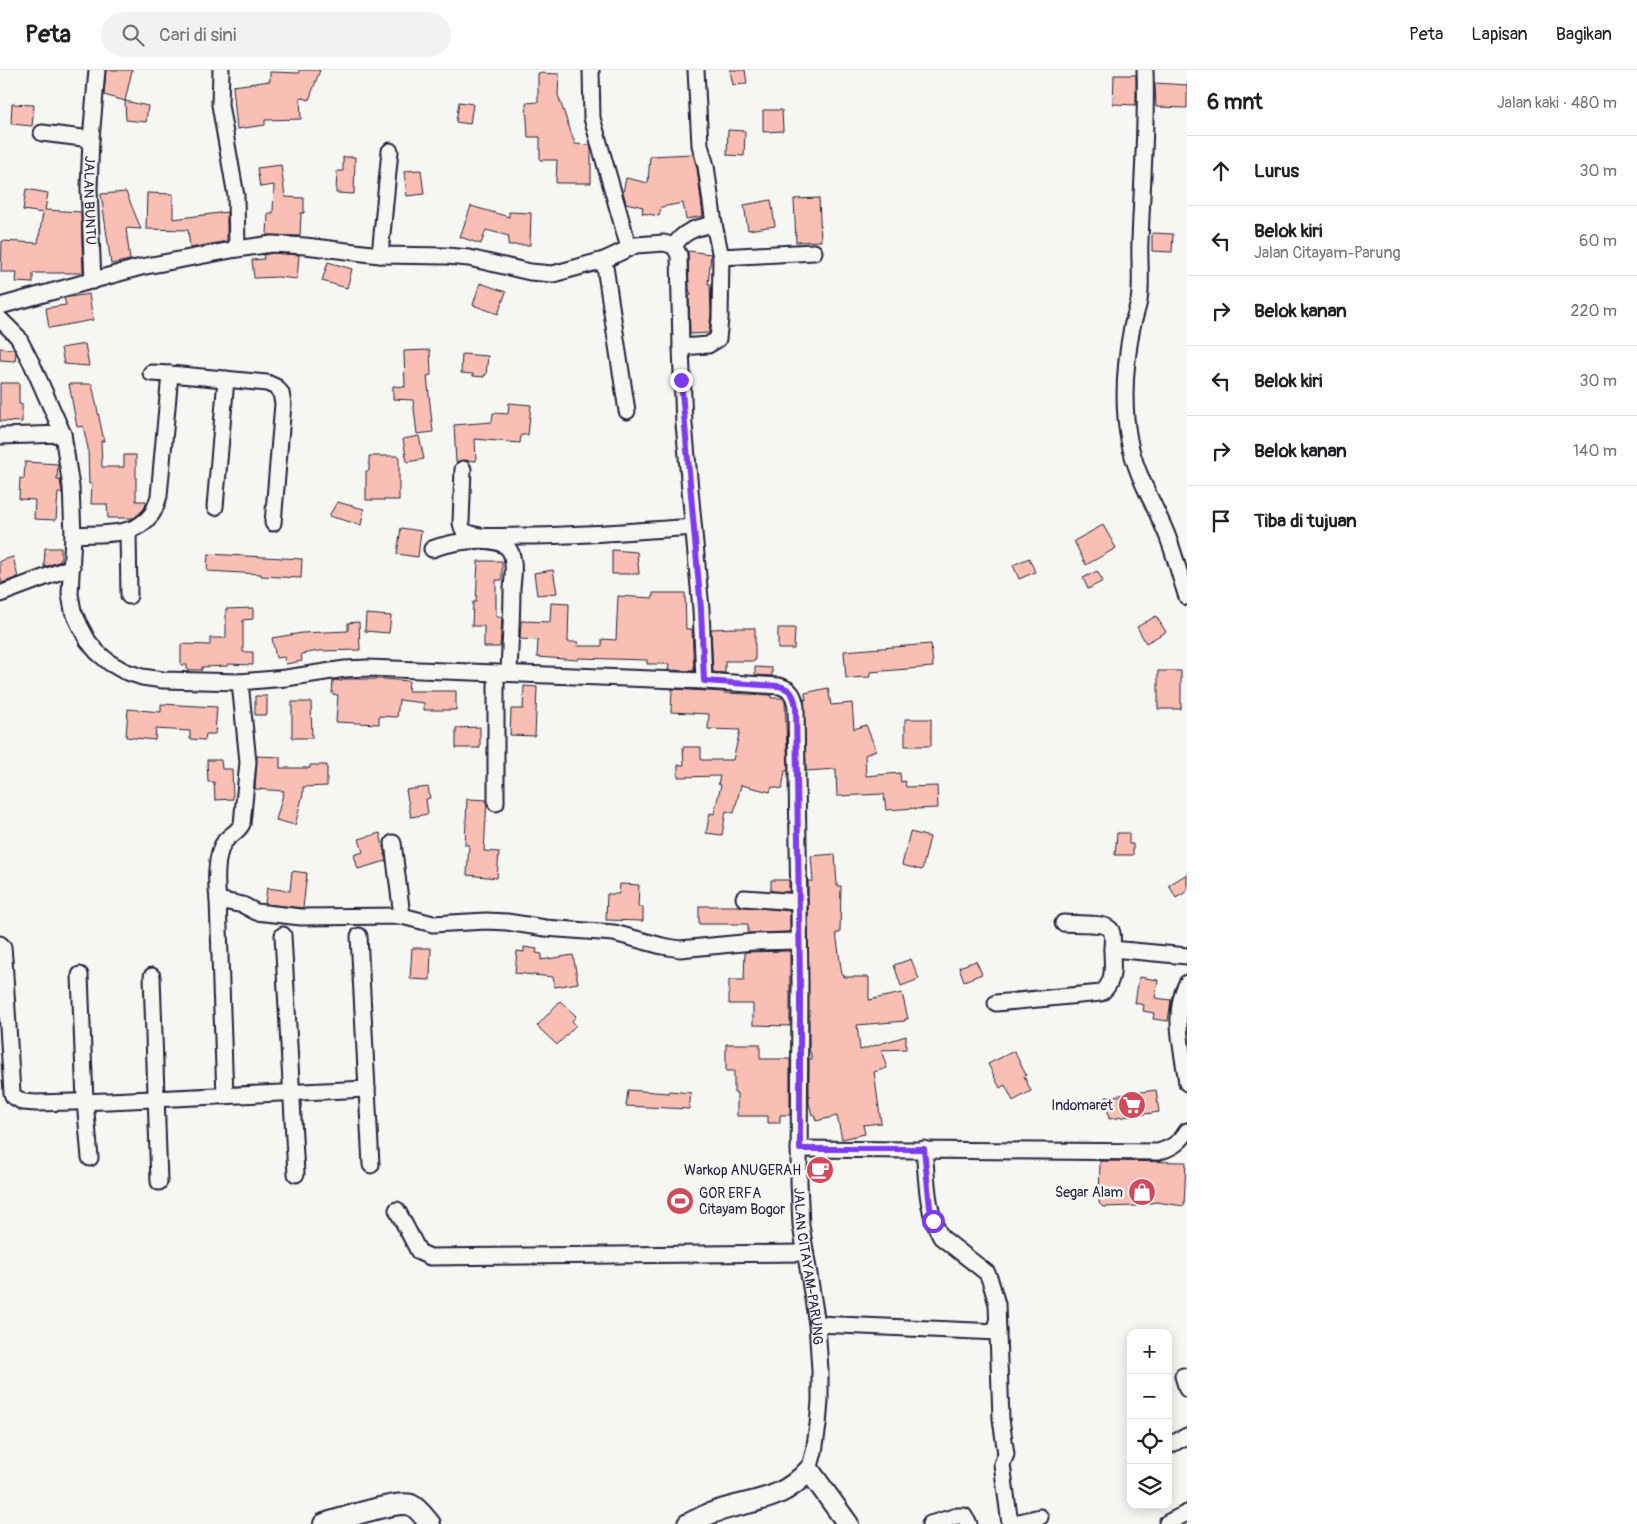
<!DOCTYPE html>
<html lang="id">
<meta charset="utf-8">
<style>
:root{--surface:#fff;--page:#f2f2f2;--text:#202124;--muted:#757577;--line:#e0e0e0}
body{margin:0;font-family:Pangolin,sans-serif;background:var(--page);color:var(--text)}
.controls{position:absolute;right:15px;bottom:15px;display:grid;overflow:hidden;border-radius:10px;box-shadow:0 2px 12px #0003}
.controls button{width:45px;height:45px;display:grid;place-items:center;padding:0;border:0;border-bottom:1px solid var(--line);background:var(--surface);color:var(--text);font:25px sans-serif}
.stop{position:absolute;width:15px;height:15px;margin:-11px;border:4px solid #7c3aed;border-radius:50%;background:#fff}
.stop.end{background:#7c3aed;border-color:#fff;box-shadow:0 1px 5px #0008}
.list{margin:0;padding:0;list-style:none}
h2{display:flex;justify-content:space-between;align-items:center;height:65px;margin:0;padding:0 20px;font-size:21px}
h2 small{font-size:16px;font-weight:400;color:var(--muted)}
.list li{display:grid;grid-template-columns:32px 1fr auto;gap:15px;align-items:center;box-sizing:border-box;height:70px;padding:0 20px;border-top:1px solid var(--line)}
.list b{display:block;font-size:19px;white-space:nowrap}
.list p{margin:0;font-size:16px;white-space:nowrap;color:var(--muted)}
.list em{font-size:16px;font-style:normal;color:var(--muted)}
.icon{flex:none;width:28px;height:28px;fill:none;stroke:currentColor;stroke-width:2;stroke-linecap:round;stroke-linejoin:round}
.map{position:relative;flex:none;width:1187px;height:1454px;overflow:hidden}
header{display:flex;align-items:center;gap:30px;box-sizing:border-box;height:70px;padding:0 25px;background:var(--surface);border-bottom:1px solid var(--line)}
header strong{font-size:24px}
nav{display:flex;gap:28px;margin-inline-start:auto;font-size:18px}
.search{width:350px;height:45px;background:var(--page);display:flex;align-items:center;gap:12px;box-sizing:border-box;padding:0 18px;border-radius:28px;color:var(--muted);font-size:19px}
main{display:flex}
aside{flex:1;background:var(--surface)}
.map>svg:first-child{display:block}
.building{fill:#fabfb4;stroke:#22223b}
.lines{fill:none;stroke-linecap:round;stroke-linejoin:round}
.minor-casing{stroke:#22223b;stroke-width:19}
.major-casing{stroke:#22223b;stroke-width:24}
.minor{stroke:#f6f6f2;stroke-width:15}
.major{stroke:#f6f6f2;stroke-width:20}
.route{stroke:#7c3aed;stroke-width:6}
.labels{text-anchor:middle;stroke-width:5;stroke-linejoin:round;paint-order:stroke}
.street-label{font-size:14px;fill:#22223b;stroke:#f6f6f2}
.poi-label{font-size:14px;fill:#22223b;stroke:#f6f6f2;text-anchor:end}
</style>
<header>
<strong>Peta</strong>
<div class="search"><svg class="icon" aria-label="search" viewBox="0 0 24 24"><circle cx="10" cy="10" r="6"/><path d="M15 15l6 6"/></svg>Cari di sini</div>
<nav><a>Peta</a><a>Lapisan</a><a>Bagikan</a></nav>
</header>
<main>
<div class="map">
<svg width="1187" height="1454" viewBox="0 0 1187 1454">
<rect width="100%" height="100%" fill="#f6f6f2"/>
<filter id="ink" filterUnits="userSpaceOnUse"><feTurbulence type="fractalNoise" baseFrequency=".02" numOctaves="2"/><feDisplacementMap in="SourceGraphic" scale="10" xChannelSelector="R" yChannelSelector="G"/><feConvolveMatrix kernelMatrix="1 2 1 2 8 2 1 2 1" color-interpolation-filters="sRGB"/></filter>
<g filter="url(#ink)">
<path class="building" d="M106,0H132L125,31L104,25Z
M299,0H320L309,30L300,27L301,49L265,50V55L237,59L233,16L270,11V2L299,3Z
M730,0H745L747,14L733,15Z
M538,3L559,4L558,25L575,74L590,75L591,80V113H556L557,90H540V67H528L526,33L538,32Z
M1114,5H1136V35L1113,34Z
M1155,13L1187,15V38L1156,37Z
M125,31L148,36L146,52L126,50Z
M459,32L473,34L470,54L456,52Z
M12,34L34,35L32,56L11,54Z
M763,40H782L783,61L763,62Z
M728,60L745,61L744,86L727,85Z
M693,84L697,98L703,146L686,149L683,133L661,137L659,146L642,143L643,137L626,133L623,122L626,108L648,113L650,86Z
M343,87H355L354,124L336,123L337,101H343Z
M281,95L285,127L304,128V143H301L300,166L267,165L268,143H273L274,115L260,117L257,98Z
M421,100L424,124L407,126L404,101Z
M26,119L48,123L45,140L81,142L83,203H33V213L16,212L17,202H1L2,171L38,173L43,143L23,140Z
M126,122L141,159L126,158L130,190L111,194L101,124Z
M147,123L173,124V149L227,142V171L190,178L188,160L146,159Z
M819,128L821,171L796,172L794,129Z
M771,130L775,156L748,160L744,135Z
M471,136L509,147V142L531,143L530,175H508L509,166L486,160L481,174L460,167Z
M1152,163L1173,164L1172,182L1152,181Z
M688,181L711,184L708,214H710L711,243L709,263L690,264L689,226L691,225L689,219Z
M272,183L299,185L297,209L278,207L254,208L252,190L264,189L263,185Z
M328,192L352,199L347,218L322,211Z
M480,213L506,222L498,244L473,235Z
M89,224L93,250L49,258L46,238L66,235L64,228Z
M85,274L89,296L64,294L61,278Z
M0,278L13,279L16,283L15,291L0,290Z
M430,280L431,305L427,306L433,362L417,364L413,330L393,329V316L405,317L404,281Z
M462,284L488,286L486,305H484V307L473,306V304L461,303Z
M0,313H19V334H22V352L0,351Z
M69,314H92L104,371H101L102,397H124V385H136V431H146V434L144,439L134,448H108L107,434H91L92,414H89L88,378L83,356L77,357Z
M509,333L531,335L528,365H521L520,373L475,369L476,391L463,390L456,392L454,355L492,352L493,343L508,344Z
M419,366L424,389L407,392L403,369Z
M369,386H399V430H366V401H369Z
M25,392L58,394L57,410H60L62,423H58L56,450L34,449L35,430L19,429L20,408L24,409Z
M337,432L364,439L361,455L329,446Z
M1103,455L1116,478L1086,495L1074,471Z
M401,458L421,461L418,487L397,484Z
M45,478H61V491L44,497Z
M612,480L637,482L639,504H612Z
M208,484L302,489L301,508L261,506V504L207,501Z
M13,487L18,507L2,513L0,506V491Z
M1029,488L1035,502L1019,509L1013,495Z
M478,491H502V510H496V547H502L500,577H484V556H472L473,532H476Z
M553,500L557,523L537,525L534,503Z
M1097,501L1103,511L1088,519L1083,508Z
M653,523H685L686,559H692L694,601L668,600L669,594H647V590L578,588V590L537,587L538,570L520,569L521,551L550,552L551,533L569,534L568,572H578L577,576H602V569L616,570L618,526L653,528Z
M253,538V549L243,550V582H253V595L228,594V596L202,597V600H187V595H181V574L210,575V568H226V539Z
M366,544L391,546L389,563L365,561Z
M1156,546L1166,562L1146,573L1137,557Z
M359,552L360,580L319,581L301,584L302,591L286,594L284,587L276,588L272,568L302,563L348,561V553Z
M735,558H755V591H725V603L713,602L711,559Z
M778,558H795L794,579H778Z
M931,574L933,597L870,602V607L846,608L844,581Z
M755,597L772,598V606L755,605Z
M1158,601H1181V639H1158Z
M342,609H384L409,611L408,621H456V640H424V633L399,630L397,647L379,646V654L336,652L338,625L332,624L333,610L342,611Z
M524,616L537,617L535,666L510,665L511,639H523Z
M828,618L831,635L852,633L854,659L866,655L876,680L865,685L866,706L900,703L901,712L905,711L906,717L937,716L938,738L915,739L916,738L886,740L884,724L837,726L836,699L806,701L804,629L806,630L805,623Z
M672,619L724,622V623L771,625V628H783L785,632L788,701H785L782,719L772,717L770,722L741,715L734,743L726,741L722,765L706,763L710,743L714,744L721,715L718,714L720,706L678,707V695H684L683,677H701V690H733L740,660L708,659L709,644L671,642Z
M255,626H267V645H255Z
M292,632H311L312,668H292Z
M161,634L217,637L215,664H206L205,670L190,669V661L156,659L155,670L126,667L128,639L161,642Z
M905,649H931V676H905Z
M480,657V678H456V658Z
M257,686L280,687V698H310V695H327V716L303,717V724L295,755L276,750L284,721L255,719Z
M207,690H221L222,699H232L233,729L215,730L214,712H208Z
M428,717L430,728L426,729L428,744L411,747L406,720Z
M467,729L487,730L484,781L499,782L497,808L467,805L469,775H465Z
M910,762L930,767L922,800L902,795Z
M380,763L386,791L358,799L354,785L363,782L359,769Z
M1117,763H1129V774H1133V785H1115Z
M835,784L837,816H841L840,863H836L842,905H844V907H869V930L902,923L908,949H905V951L857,955L860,980L906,966V979L881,980L887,998L874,1002L881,1053L863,1055L865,1064L842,1069L837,1046L816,1051L814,1044L812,1045L809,1033V989H812L809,978L808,811H813L811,786Z
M292,801L307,803L303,838L265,834L267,818L290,821Z
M1187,804V821L1176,828L1169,815Z
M771,810H789V822L771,821Z
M620,814L639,815L638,837H643V851L606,850L607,824H619Z
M699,836H740L790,841V862L748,863V854H699Z
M524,877L537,879L536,883L542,884L541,890L573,885L578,913L555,917L553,907L515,903L517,881L524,882Z
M412,878H431L430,910L410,909Z
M790,881V956L753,955V934H729V910H744L745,882Z
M911,889L919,909L901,916L894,895Z
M976,891L982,904L964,911L959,897Z
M1139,907L1158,910L1155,928L1171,930L1168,951L1153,949L1154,943L1143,941L1144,935L1135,933Z
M560,931L576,946L572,951L576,955L557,975L537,956Z
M726,974H760V989H790V1045H780V1053H768V1046H737V1023H734V1001H726Z
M1014,981L1026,1005L1024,1006L1031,1021L1013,1031L1005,1015L1000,1018L988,994Z
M628,1020L668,1023L669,1021L691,1023L689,1039L626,1036Z
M1156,1020L1159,1042L1109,1049L1106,1027Z
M1100,1091L1186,1092L1184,1136L1156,1132L1136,1136L1103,1137L1099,1133Z"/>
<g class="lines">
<g class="minor-casing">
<g id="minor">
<path d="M221,0L220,35L236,126L237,179"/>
<path d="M591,0L592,48L629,178"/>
<path d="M696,0L700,75L706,96L714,154L721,187L720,249L718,269L708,275L681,277L684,354L701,539L704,611"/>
<path d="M1145,0C1147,57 1142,114 1140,171C1139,191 1142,211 1139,231C1137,240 1134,249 1132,257C1125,294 1122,333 1129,370C1136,406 1154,433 1167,465C1175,485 1180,507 1187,527"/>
<path id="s1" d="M42,63L91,69L89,118L93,211"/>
<path d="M91,69L97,0"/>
<path d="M674,176C684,160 696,158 714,154"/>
<path d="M380,185L390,81"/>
<path d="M721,187L814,182"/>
<path d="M604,190L627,341"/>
<path d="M0,236L141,197L237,179L272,174L305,176L380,185L447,186L469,188L530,202L553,204L604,190L636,175L664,173L674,176L679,185L681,277"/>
<path id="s2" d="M0,249L18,267L32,294L63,364L71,417L73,465L70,524L73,541L80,556L88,571L97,582L110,593L124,601L142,607L163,610L240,612L286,608L345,599L367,598L704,611L779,616C791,619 794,625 796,637L800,912L799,1112L801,1155L817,1254L820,1300V1331L818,1355L814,1382L809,1400"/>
<path d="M170,304L267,313L276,317L281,323L283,334L273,453"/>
<path d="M0,366L63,364"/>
<path d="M463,399L461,453C462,457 462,460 466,462C481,469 504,466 520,466C578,466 635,461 693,457"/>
<path d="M215,437L226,309"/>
<path d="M128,461L129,526"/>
<path d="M73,465C98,463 134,468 151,445C155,440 157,432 159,426L170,304L151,303"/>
<path d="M432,479C448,473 502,461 511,483C515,494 513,508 512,518C512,547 510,575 509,603"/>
<path d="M0,524L72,497"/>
<path d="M496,733V603"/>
<path d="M393,773L402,846"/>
<path d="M744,828L799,832"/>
<path d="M218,830L243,835L256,842L301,847L402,846L433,854L486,851L507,852L545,858L614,863L662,876L680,879L753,872L799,871"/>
<path d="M1063,853C1073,854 1104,852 1110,859C1114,864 1112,872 1112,879L1187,886"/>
<path d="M283,865L296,1104"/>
<path d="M0,874L3,877L4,889L12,1023L13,1026L23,1032L36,1033L109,1031L367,1019L359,866"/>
<path d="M80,905L85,1031L90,1088"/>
<path d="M152,906L159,1112"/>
<path d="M1187,913C1171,943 1183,981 1187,1013"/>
<path d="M996,933L1101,923C1116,911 1112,896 1112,879"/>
<path d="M367,1019L371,1095"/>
<path d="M225,1026L218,830C216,814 215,784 225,771C231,764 238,762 242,754L248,692L240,612"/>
<path d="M799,1079L1158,1082C1171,1078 1180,1073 1187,1061"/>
<path d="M924,1079C927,1108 926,1141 941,1167L987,1203L990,1210L997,1234L1001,1349L1006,1384L1002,1394L1010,1454"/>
<path d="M397,1140L419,1182L430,1187L805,1183"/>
<path d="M817,1254L998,1262"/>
<path d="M1183,1306L1187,1319"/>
<path d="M1168,1376L1187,1366"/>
<path d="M1167,1453L1187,1443"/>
<path d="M930,1454L957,1446H964L969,1454"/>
<path d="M1011,1454L1040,1447"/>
</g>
</g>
<g class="major-casing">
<path id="major" d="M324,1454C341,1449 396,1430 411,1435C418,1438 425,1448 430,1454
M688,1454C695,1451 702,1447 709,1444C748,1429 779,1434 809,1400L848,1454"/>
</g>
<use href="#minor" class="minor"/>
<use href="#major" class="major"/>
</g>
</g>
<g class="lines" filter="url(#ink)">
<path class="route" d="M681,310L701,539L704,611L779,616C791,619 794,625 796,637L800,912V1079H924L930,1137L933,1151"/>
</g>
<defs>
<g id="supermarket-disc" transform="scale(1.4375)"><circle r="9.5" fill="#d1495b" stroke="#f6f6f2"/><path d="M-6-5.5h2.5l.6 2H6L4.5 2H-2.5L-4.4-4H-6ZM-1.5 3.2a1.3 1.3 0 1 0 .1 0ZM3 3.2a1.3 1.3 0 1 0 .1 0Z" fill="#fff"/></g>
<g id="cafe-disc" transform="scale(1.4375)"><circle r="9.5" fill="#d1495b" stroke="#f6f6f2"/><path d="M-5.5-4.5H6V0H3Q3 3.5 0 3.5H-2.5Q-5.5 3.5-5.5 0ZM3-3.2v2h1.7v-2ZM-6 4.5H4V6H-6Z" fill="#fff"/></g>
<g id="shop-disc" transform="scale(1.4375)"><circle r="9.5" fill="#d1495b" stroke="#f6f6f2"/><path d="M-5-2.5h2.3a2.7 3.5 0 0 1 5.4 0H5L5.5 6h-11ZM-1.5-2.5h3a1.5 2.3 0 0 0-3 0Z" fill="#fff"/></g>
<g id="stadium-disc" transform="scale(1.4375)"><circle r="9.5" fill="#d1495b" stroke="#f6f6f2"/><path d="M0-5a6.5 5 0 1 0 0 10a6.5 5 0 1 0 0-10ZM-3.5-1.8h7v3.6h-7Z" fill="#fff"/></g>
</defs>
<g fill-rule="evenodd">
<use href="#supermarket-disc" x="1132" y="1035"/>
<use href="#cafe-disc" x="820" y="1100"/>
<use href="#shop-disc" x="1142" y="1122"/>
<use href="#stadium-disc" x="680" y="1131"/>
</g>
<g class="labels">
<g class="street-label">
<text dy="5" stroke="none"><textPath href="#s1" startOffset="111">JALAN BUNTU</textPath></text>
<text dy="5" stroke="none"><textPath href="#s2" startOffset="1638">JALAN CITAYAM-PARUNG</textPath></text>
</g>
<g class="poi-label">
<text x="1113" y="1040">Indomaret</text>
<text x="801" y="1105">Warkop ANUGERAH</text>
<text x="1123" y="1127">Segar Alam</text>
<text x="699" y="1128" text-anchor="start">GOR ERFA<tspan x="699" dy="16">Citayam Bogor</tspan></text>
</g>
</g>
</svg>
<div class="controls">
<button>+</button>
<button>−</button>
<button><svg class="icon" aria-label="locate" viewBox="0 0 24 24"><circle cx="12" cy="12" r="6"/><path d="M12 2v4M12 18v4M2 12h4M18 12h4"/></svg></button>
<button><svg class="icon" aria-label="layers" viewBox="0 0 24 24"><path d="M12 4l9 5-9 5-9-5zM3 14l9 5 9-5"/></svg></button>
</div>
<div class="stop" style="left:933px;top:1151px"></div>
<div class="stop end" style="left:681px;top:310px"></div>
</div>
<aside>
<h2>6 mnt<small>Jalan kaki · 480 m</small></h2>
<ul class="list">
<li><svg class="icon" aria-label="ahead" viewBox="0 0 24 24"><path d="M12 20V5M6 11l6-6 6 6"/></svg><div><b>Lurus</b></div><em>30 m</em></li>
<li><svg class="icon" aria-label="left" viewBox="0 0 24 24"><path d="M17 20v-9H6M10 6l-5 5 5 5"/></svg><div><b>Belok kiri</b><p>Jalan Citayam-Parung</p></div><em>60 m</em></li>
<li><svg class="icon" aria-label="right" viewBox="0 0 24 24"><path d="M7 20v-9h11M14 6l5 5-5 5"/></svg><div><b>Belok kanan</b></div><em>220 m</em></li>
<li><svg class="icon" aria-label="left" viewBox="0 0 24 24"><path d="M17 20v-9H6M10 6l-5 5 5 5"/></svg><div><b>Belok kiri</b></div><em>30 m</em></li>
<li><svg class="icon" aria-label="right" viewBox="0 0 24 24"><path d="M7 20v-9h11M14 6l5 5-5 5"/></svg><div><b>Belok kanan</b></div><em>140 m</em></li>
<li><svg class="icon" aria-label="arrive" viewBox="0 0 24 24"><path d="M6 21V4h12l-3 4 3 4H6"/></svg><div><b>Tiba di tujuan</b></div></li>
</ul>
</aside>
</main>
